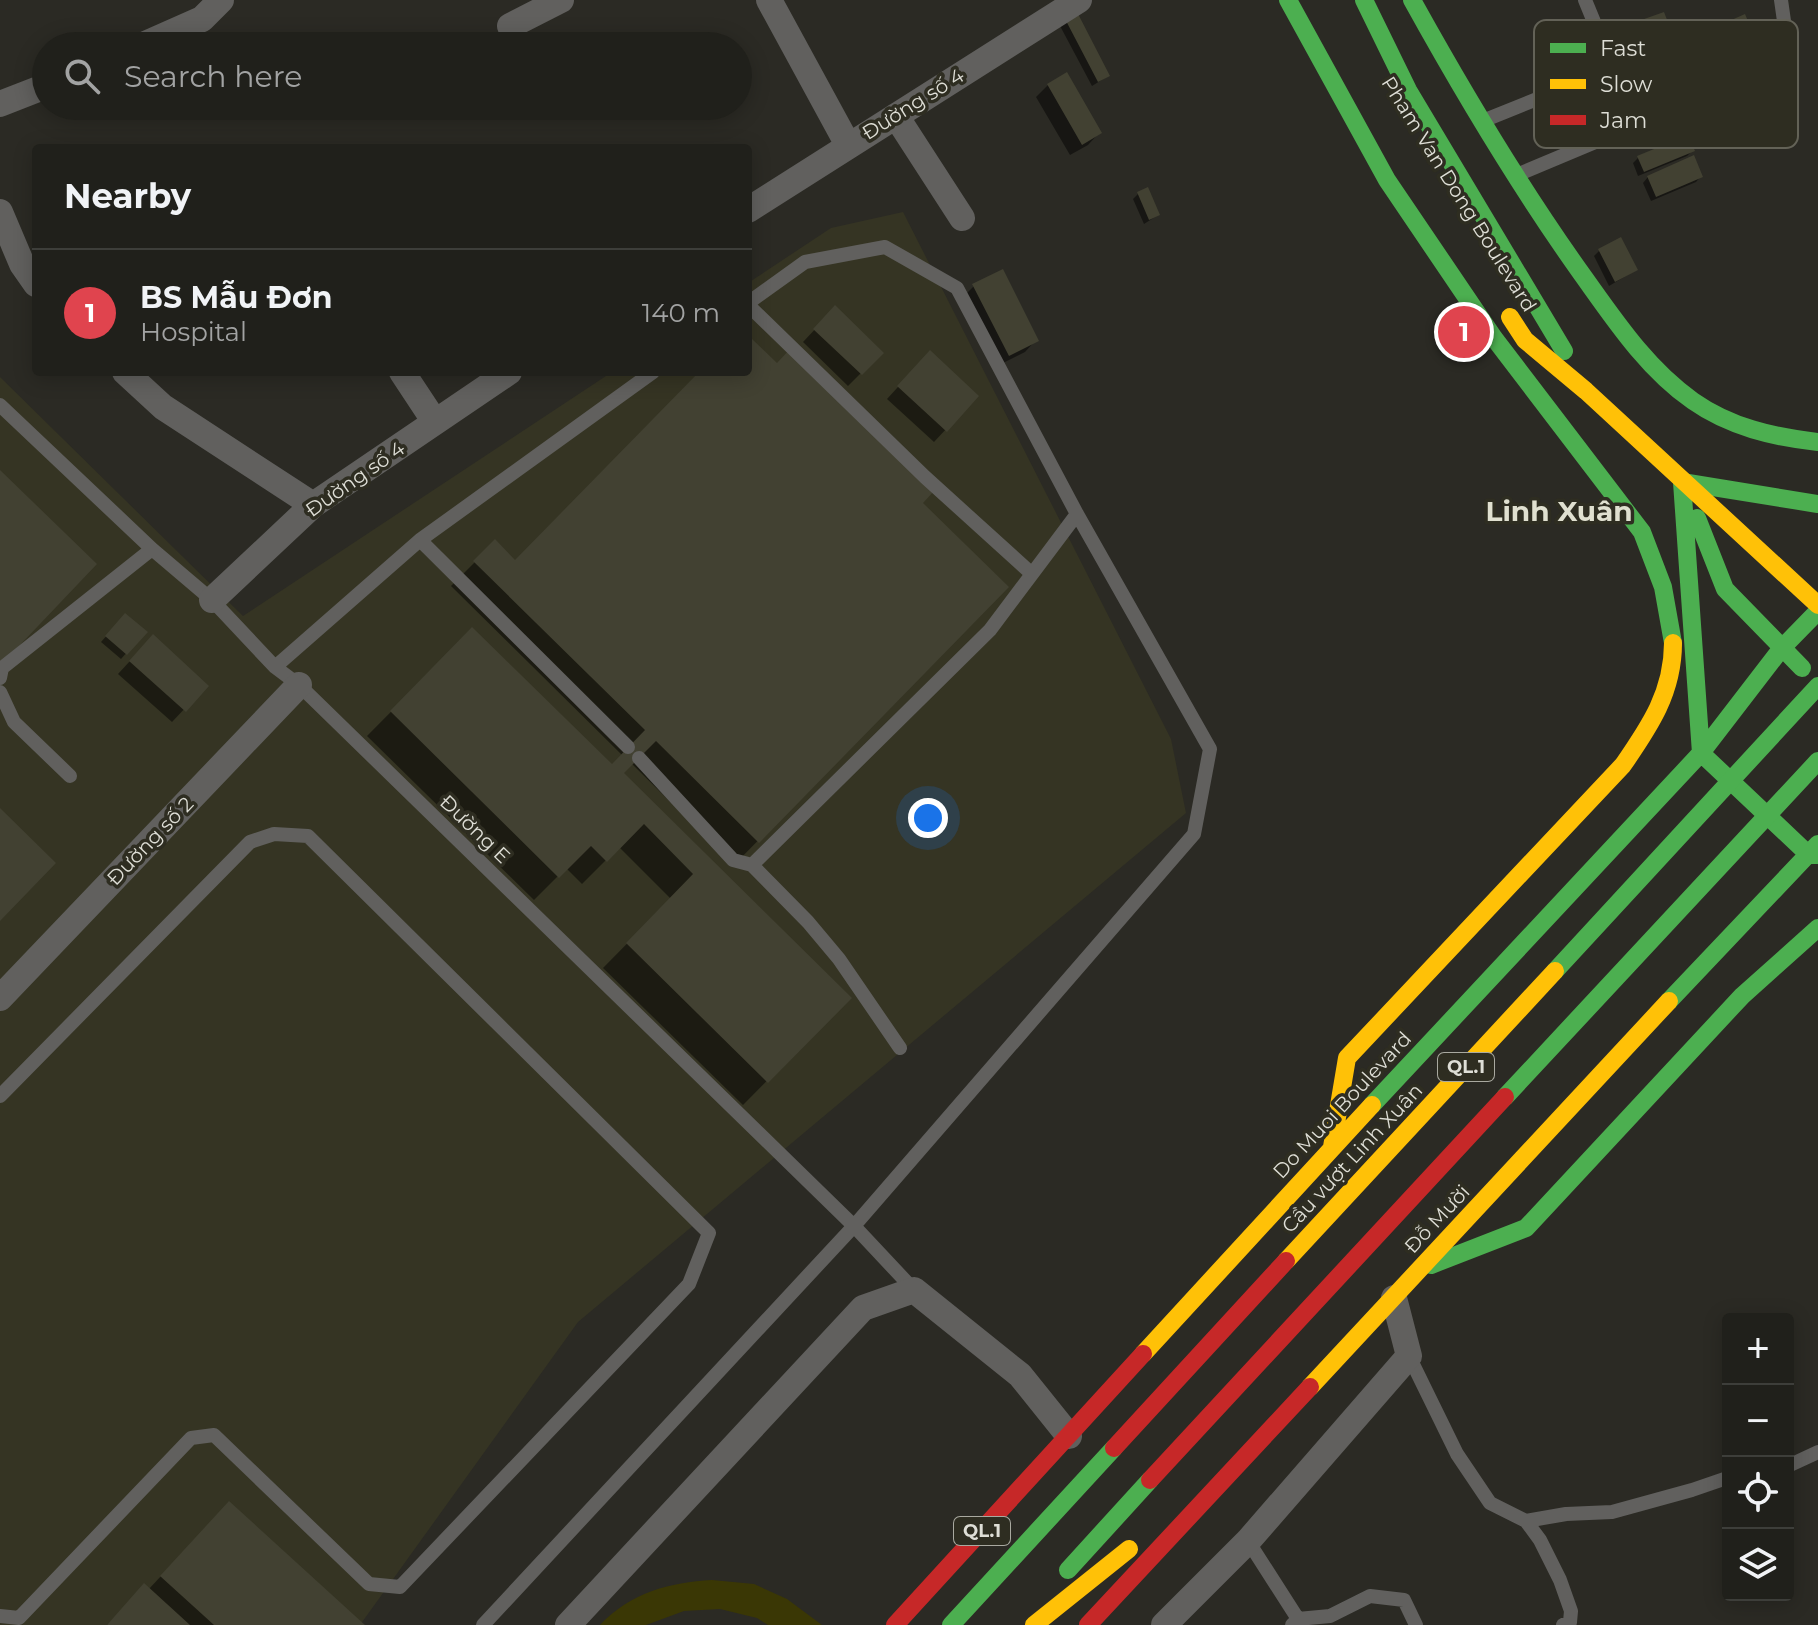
<!DOCTYPE html>
<meta charset="utf-8">
<style>
:root{--surface:#20201b;--page:#2d2d28;--text:#f1f3f6;--muted:#a2a3a3;--line:#3d3e3a;--accent:#d93025}
body{margin:0;font-family:Montserrat,sans-serif;background:var(--page);color:var(--text)}
.controls{position:absolute;right:24px;bottom:24px;display:grid;overflow:hidden;border-radius:8px;box-shadow:0 4px 20px #0003}
.controls button{width:72px;height:72px;display:grid;place-items:center;padding:0;border:0;border-bottom:2px solid var(--line);background:var(--surface);color:var(--text);font:40px sans-serif}
.you{position:absolute;left:928px;top:818px;width:28px;height:28px;margin:-20px;border:6px solid #fff;border-radius:50%;background:#1a73e8;box-shadow:0 0 0 12px #1a73e833}
.badge{display:grid;place-items:center;width:52px;height:52px;border-radius:50%;background:var(--accent);color:#fff;font-size:26px;font-weight:700}
.pin{position:absolute;translate:-50% -50%;border:4px solid #fff;box-shadow:0 2px 8px #0006}
.list{margin:0;padding:0;list-style:none}
h2{display:flex;justify-content:space-between;align-items:center;height:104px;margin:0;padding:0 32px;font-size:34px}
h2 small{font-size:26px;font-weight:400;color:var(--muted)}
.list li{display:grid;grid-template-columns:52px 1fr auto;gap:24px;align-items:center;box-sizing:border-box;height:128px;padding:0 32px;border-top:2px solid var(--line)}
.list b{display:block;font-size:30px;white-space:nowrap}
.list p{margin:0;font-size:26px;white-space:nowrap;color:var(--muted)}
.list em{font-size:26px;font-style:normal;color:var(--muted)}
.icon{flex:none;width:44px;height:44px;fill:none;stroke:currentColor;stroke-width:2;stroke-linecap:round;stroke-linejoin:round}
.map{position:relative;flex:none;width:1818px;height:1625px;overflow:hidden}
.search{position:absolute;background:var(--surface);box-shadow:0 4px 20px #0003;left:32px;top:32px;width:720px;height:88px;display:flex;align-items:center;gap:20px;box-sizing:border-box;padding:0 28px;border-radius:44px;color:var(--muted);font-size:30px}
.panel{position:absolute;background:var(--surface);box-shadow:0 4px 20px #0003;left:32px;top:144px;width:720px;height:232px;border-radius:8px}
.map>svg:first-child{display:block}
.built{fill:#353423}
.green{fill:#3a3705}
.shadow{fill:#0007}
.building{fill:#424132}
.lines{fill:none;stroke-linecap:round;stroke-linejoin:round}
.lane{stroke:#61605e;stroke-width:14}
.street{stroke:#61605e;stroke-width:26}
.fast{stroke:#4caf50;stroke-width:18}
.slow{stroke:#ffc107;stroke-width:18}
.jam{stroke:#c62828;stroke-width:18}
.fast-bridge{stroke:#4caf50;stroke-width:18}
.slow-bridge{stroke:#ffc107;stroke-width:18}
.jam-bridge{stroke:#c62828;stroke-width:18}
.labels{text-anchor:middle;stroke-width:7;stroke-linejoin:round;paint-order:stroke}
.shield{fill:#2e2d21;stroke:#a9a9a0;stroke-width:2}
.shield-label{font-size:18px;font-weight:bold;fill:#deded6}
.street-label{font-size:20px;fill:#deded6;stroke:#2e2d21}
.district-label{font-size:28px;font-weight:bold;fill:#e0e0d0;stroke:#2e2d21}
.key{fill:#2e2d21;stroke:#636257;stroke-width:2}
.key-label{font-size:22px;fill:#deded6}
</style>
<div class="map">
<svg width="1818" height="1625" viewBox="0 0 1818 1625">
<rect width="100%" height="100%" fill="#2b2a24"/>
<path class="built" d="M903,212L1171,739L1186,813L578,1322L360,1625H0V377L243,616L612,372H748V283L831,228Z"/>
<path class="green" d="M712,1580L754,1584L787,1599L822,1625H768L757,1618L720,1609L684,1611L646,1625H600C630,1593 670,1582 712,1580Z"/>
<path class="shadow" d="M1065,18L1108,76L1092,86L1059,24Z
M1048,85L1099,133L1088,145L1070,155L1036,97Z
M1692,151L1687,156L1638,176L1633,163L1638,158Z
M1701,176L1696,182L1651,201L1643,183L1648,177Z
M1138,194L1158,215L1144,224L1133,199Z
M1599,251L1636,270L1609,286L1594,256Z
M974,286L1036,340L1025,352L997,366L962,298Z
M835,308L881,353L848,386L803,342Z
M748,346L920,503L1007,587L734,865L631,763L621,773L849,998L743,1105L603,968L671,899L619,847L582,884L566,868L534,900L367,736L472,630L611,766L622,755L451,586L495,542L515,562L701,372H748Z
M918,365L976,397L934,442L887,399Z
M125,615L145,632L121,659L101,642Z
M141,649L206,686L172,722L118,674Z
M229,1503L362,1625H107L148,1590Z"/>
<path class="building" d="M1076,10L1110,76L1098,82L1064,17Z
M1664,12L1671,30L1585,60L1579,42Z
M1745,14L1761,52L1674,91L1657,53Z
M1067,72L1102,133L1082,145L1047,84Z
M1688,135L1695,151L1644,172L1637,156Z
M1694,155L1703,177L1656,197L1647,176Z
M1148,187L1160,215L1149,220L1137,192Z
M1621,237L1638,270L1615,282L1598,249Z
M1003,269L1039,341L1009,356L972,284Z
M835,305L884,353L862,375L813,329Z
M752,339L777,363L791,348L935,490L923,503L1009,587L759,843L656,741L624,773L852,998L768,1083L626,943L693,874L644,824L607,862L591,846L559,878L390,711L472,627L612,764L645,730L473,561L495,539L515,560L699,372H748V343Z
M930,350L979,396L947,432L897,386Z
M0,470L97,564L0,666Z
M125,613L148,632L127,655L105,636Z
M153,634L209,686L186,712L129,661Z
M0,808L56,863L0,921Z
M229,1501L365,1625H214L160,1576Z
M144,1583L190,1625H107Z"/>
<g class="lines">
<path class="lane" d="M1585,0L1613,68
M1781,0L1789,56
M1485,120L1676,43
M1519,174L1767,70
M748,305L925,477L1032,574
M0,405L152,549L212,600L275,667L299,685L854,1226L914,1290
M420,540L628,747
M275,667L420,540L653,372
M0,678L2,668L152,549
M0,692L14,722L70,776
M639,758L733,860L752,865L990,630L1077,514
M752,865L808,922L839,959L900,1048
M0,1096L250,842L274,834L308,836L709,1233L689,1284L400,1587L369,1584L214,1435L191,1438L19,1618L0,1616
M1409,1356L1457,1454L1490,1503L1526,1521L1540,1540L1560,1580L1571,1611L1570,1622L1563,1625
M1788,1466L1818,1452
M1526,1521L1566,1514L1612,1512L1692,1490L1724,1479L1728,1480
M1248,1541L1298,1619
M483,1625L854,1226L1194,834L1210,749L1077,514L957,288L885,247L805,262L748,303
M1292,1625L1298,1619L1330,1616L1370,1596L1404,1600L1416,1625"/>
<path class="street" d="M769,0L848,145
M510,26L561,0
M141,46L202,19L221,0
M0,104L46,86
M896,116L962,218
M748,210L1079,0
M0,212L22,264L36,284
M125,372L163,407L313,505
M402,372L435,422
M212,600L313,505L509,372
M0,998L299,685
M568,1625L863,1308L914,1290L1020,1375L1069,1436
M1164,1625L1248,1541L1409,1356L1394,1298"/>
<path class="fast" d="M1288,0L1387,180L1494,338L1642,532L1663,587L1673,643
M1364,0L1408,90L1564,351
M1412,0C1464,94 1519,186 1581,273C1614,319 1646,368 1693,401C1730,427 1773,437 1818,442
M1682,482L1701,753L1809,855H1818
M1682,482L1818,504
M1697,518L1725,589L1802,668
M1669,1001L1818,844
M1372,1105L1701,753L1781,649L1818,611
M1431,1265L1526,1228L1742,996L1818,928
M1068,1570L1150,1480
M951,1625L1114,1448"/>
<path class="slow" d="M1510,317L1525,340L1586,391L1818,605
M1332,1147L1347,1058L1623,765C1650,726 1673,692 1673,643
M1143,1354L1372,1105
M1310,1387L1669,1001
M1034,1625L1129,1549"/>
<path class="jam" d="M895,1625L1143,1354
M1088,1625L1310,1387"/>
<path class="fast-bridge" d="M1555,971L1818,686
M1505,1097L1818,761"/>
<path class="slow-bridge" d="M1286,1261L1555,971"/>
<path class="jam-bridge" d="M1114,1448L1286,1261
M1150,1480L1505,1097"/>
</g>
<g class="labels">
<g class="shield">
<rect x="1438" y="1053" width="56" height="28" rx="6"/>
<rect x="954" y="1517" width="56" height="28" rx="6"/>
</g>
<g class="shield-label">
<text x="1466" y="1073">QL.1</text>
<text x="982" y="1537">QL.1</text>
</g>
<g class="street-label">
<text transform="translate(913 104) rotate(-32)" y="7">Đường số 4</text>
<text transform="translate(1459 194) rotate(58)" y="7">Pham Van Dong Boulevard</text>
<text transform="translate(355 479) rotate(-35)" y="7">Đường số 4</text>
<text transform="translate(475 829) rotate(44)" y="7">Đường E</text>
<text transform="translate(150 841) rotate(-46)" y="7">Đường số 2</text>
<text transform="translate(1342 1105) rotate(-47)" y="7">Do Muoi Boulevard</text>
<text transform="translate(1352 1158) rotate(-47)" y="7">Cầu vượt Linh Xuân</text>
<text transform="translate(1437 1219) rotate(-47)" y="7">Đỗ Mười</text>
</g>
<g class="district-label">
<text x="1559" y="521">Linh Xuân</text>
</g>
</g>
<rect x="1534" y="20" width="264" height="128" rx="12" class="key"/>
<rect x="1550" y="43" width="36" height="10" fill="#4caf50"/>
<rect x="1550" y="79" width="36" height="10" fill="#ffc107"/>
<rect x="1550" y="115" width="36" height="10" fill="#c62828"/>
<g class="key-label">
<text x="1600" y="56">Fast</text>
<text x="1600" y="92">Slow</text>
<text x="1600" y="128">Jam</text>
</g>
</svg>
<div class="controls">
<button>+</button>
<button>−</button>
<button><svg class="icon" aria-label="locate" viewBox="0 0 24 24"><circle cx="12" cy="12" r="6"/><path d="M12 2v4M12 18v4M2 12h4M18 12h4"/></svg></button>
<button><svg class="icon" aria-label="layers" viewBox="0 0 24 24"><path d="M12 4l9 5-9 5-9-5zM3 14l9 5 9-5"/></svg></button>
</div>
<div class="you"></div>
<div class="pin badge" style="left:1464px;top:332px;background:#e0444e">1</div>
<div class="search"><svg class="icon" aria-label="search" viewBox="0 0 24 24"><circle cx="10" cy="10" r="6"/><path d="M15 15l6 6"/></svg>Search here</div>
<section class="panel">
<h2>Nearby<small></small></h2>
<ul class="list">
<li><span class="badge" style="background:#e0444e">1</span><div><b>BS Mẫu Đơn</b><p>Hospital</p></div><em>140 m</em></li>
</ul>
</section>
</div>
